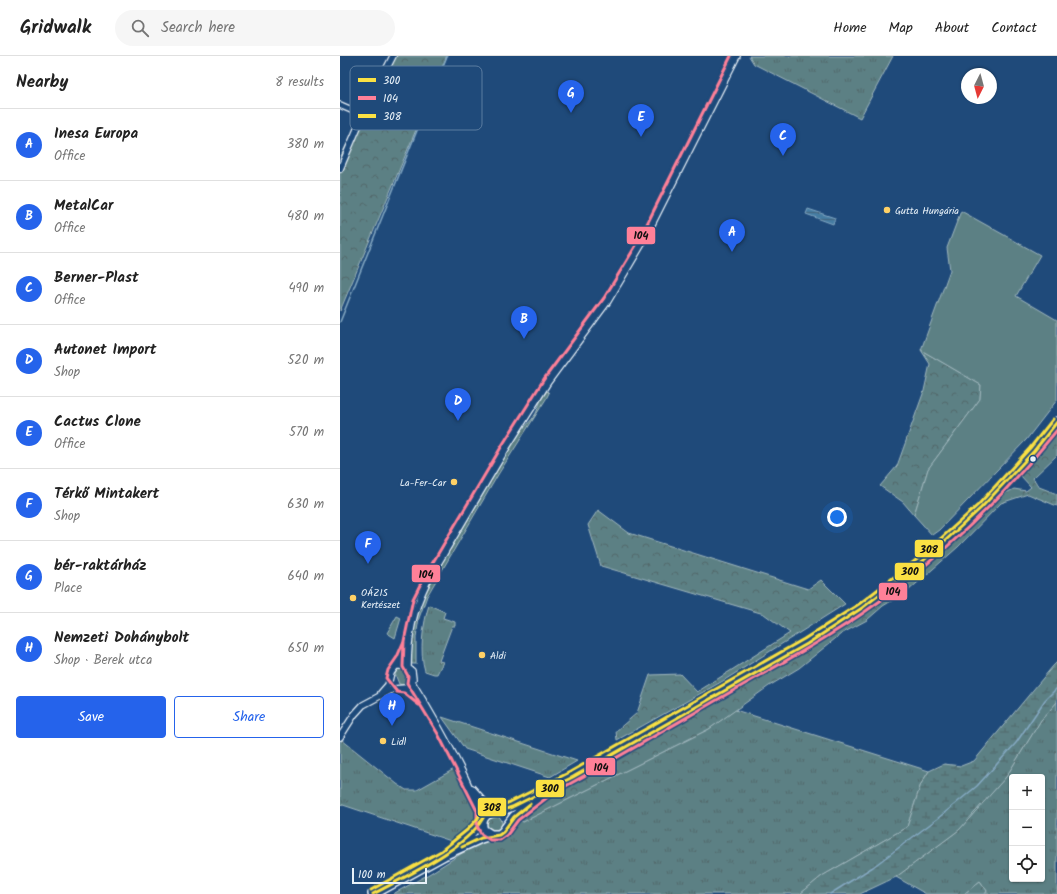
<!DOCTYPE html>
<meta charset="utf-8">
<style>
:root{--surface:#fff;--page:#f6f6f6;--text:#222;--muted:#767676;--line:#e0e0e0;--accent:#2563eb}
body{margin:0;font-family:Kalam,sans-serif;background:var(--page);color:var(--text)}
.controls{position:absolute;right:12px;bottom:12px;display:grid;overflow:hidden;border-radius:4px;box-shadow:0 1px 3px #0004}
.controls button{width:36px;height:36px;display:grid;place-items:center;padding:0;border:0;border-bottom:1px solid var(--line);background:var(--surface);color:var(--text);font:20px sans-serif}
.compass{position:absolute;left:621px;top:12px;width:36px;height:36px;border-radius:50%;background:var(--surface);box-shadow:0 1px 3px #0004;rotate:186deg}
.scale{position:absolute;left:12px;bottom:10px;width:75px;box-sizing:border-box;padding-left:4px;border:2px solid #e8f1f8;border-top:0;font-size:11px;line-height:14px;white-space:nowrap;color:#e8f1f8;-webkit-text-stroke:3px #1f4a7a;paint-order:stroke}
.you{position:absolute;left:497px;top:461px;width:14px;height:14px;margin:-10px;border:3px solid #fff;border-radius:50%;background:#1a73e8;box-shadow:0 0 0 6px #1a73e833}
.badge{display:grid;place-items:center;width:26px;height:26px;border-radius:50%;background:var(--accent);color:#fff;font-size:13px;font-weight:700}
.pin{position:absolute;translate:-50% -33px;filter:drop-shadow(0 1px 2px #0008)}
.pin::after{content:'';position:absolute;top:21px;width:14px;height:12px;background:inherit;clip-path:polygon(0 0,100% 0,50% 100%)}
.list{margin:0;padding:0;list-style:none}
h2{display:flex;justify-content:space-between;align-items:center;height:52px;margin:0;padding:0 16px;font-size:17px}
h2 small{font-size:13px;font-weight:400;color:var(--muted)}
.list li{display:grid;grid-template-columns:26px 1fr auto;gap:12px;align-items:center;box-sizing:border-box;height:72px;padding:0 16px;border-top:1px solid var(--line)}
.list b{display:block;font-size:15px;white-space:nowrap}
.list p{margin:0;font-size:13px;white-space:nowrap;color:var(--muted)}
.list em{font-size:13px;font-style:normal;color:var(--muted)}
.actions{display:flex;gap:8px;padding:12px 16px}
.actions a{flex:1;padding:9px 0;border:1px solid var(--accent);border-radius:4px;text-align:center;font-size:14px;color:var(--accent)}
.actions .main{background:var(--accent);color:#fff}
.icon{flex:none;width:22px;height:22px;fill:none;stroke:currentColor;stroke-width:2;stroke-linecap:round;stroke-linejoin:round}
.map{position:relative;flex:none;width:717px;height:838px;overflow:hidden}
header{display:flex;align-items:center;gap:24px;box-sizing:border-box;height:56px;padding:0 20px;background:var(--surface);border-bottom:1px solid var(--line)}
header strong{font-size:19px}
nav{display:flex;gap:22px;margin-inline-start:auto;font-size:14px}
.search{width:280px;height:36px;background:var(--page);display:flex;align-items:center;gap:10px;box-sizing:border-box;padding:0 14px;border-radius:22px;color:var(--muted);font-size:15px}
main{display:flex}
aside{flex:1;background:var(--surface)}
.map>svg:first-child{display:block}
.grass{fill:url(#grass-tufts);stroke:#a2b8be;fill-rule:evenodd}
.forest{fill:url(#forest-crowns);stroke:#a2b8be}
.wetland{fill:url(#wetland-marsh);stroke:#a2b8be}
.green{fill:#5b8084;stroke:#a2b8be}
.water{fill:url(#water-rules);stroke:#86aac4}
.lines{fill:none;stroke-linecap:round;stroke-linejoin:round}
.stream{stroke:#86aac4;stroke-width:1.5}
.minor-casing{stroke:#e8f1f8;stroke-width:8}
.primary-casing{stroke:#e8f1f8;stroke-width:12}
.minor{stroke:#1f4a7a;stroke-width:5.5}
.primary{stroke:#1f4a7a;stroke-width:9}
.bus-1-casing{stroke:#1f4a7a;stroke-width:6}
.bus-2-casing{stroke:#1f4a7a;stroke-width:6}
.bus-3-casing{stroke:#1f4a7a;stroke-width:6}
.bus-1{stroke:#fbe143;stroke-width:3}
.bus-2{stroke:#ff8098;stroke-width:3}
.bus-3{stroke:#fbe143;stroke-width:3}
.poi-dot{fill:#ffd166;stroke:#1f4a7a;stroke-width:1.5}
.bus-dot{fill:#e8f1f8;stroke:#1f4a7a;stroke-width:1.5}
.labels{text-anchor:middle;stroke-width:4;stroke-linejoin:round;paint-order:stroke}
.poi-label{font-size:10px;fill:#e8f1f8;stroke:#1f4a7a;text-anchor:start}
.key{fill:#1f4a7a;stroke:#5b7ca0;stroke-width:1}
.key-label{font-size:11px;fill:#e8f1f8}
.line-badge{stroke:#1f4a7a;stroke-width:1.5}
.pale-badge-label{font-size:11px;text-anchor:middle;font-weight:bold;fill:#111}
</style>
<header>
<strong>Gridwalk</strong>
<div class="search"><svg class="icon" aria-label="search" viewBox="0 0 24 24"><circle cx="10" cy="10" r="6"/><path d="M15 15l6 6"/></svg>Search here</div>
<nav><a>Home</a><a>Map</a><a>About</a><a>Contact</a></nav>
</header>
<main>
<aside>
<h2>Nearby<small>8 results</small></h2>
<ul class="list">
<li><span class="badge">A</span><div><b>Inesa Europa</b><p>Office</p></div><em>380 m</em></li>
<li><span class="badge">B</span><div><b>MetalCar</b><p>Office</p></div><em>480 m</em></li>
<li><span class="badge">C</span><div><b>Berner-Plast</b><p>Office</p></div><em>490 m</em></li>
<li><span class="badge">D</span><div><b>Autonet Import</b><p>Shop</p></div><em>520 m</em></li>
<li><span class="badge">E</span><div><b>Cactus Clone</b><p>Office</p></div><em>570 m</em></li>
<li><span class="badge">F</span><div><b>Térkő Mintakert</b><p>Shop</p></div><em>630 m</em></li>
<li><span class="badge">G</span><div><b>bér-raktárház</b><p>Place</p></div><em>640 m</em></li>
<li><span class="badge">H</span><div><b>Nemzeti Dohánybolt</b><p>Shop · Berek utca</p></div><em>650 m</em></li>
</ul>
<div class="actions"><a class="main">Save</a><a>Share</a></div>
</aside>
<div class="map">
<svg width="717" height="838" viewBox="0 0 717 838">
<defs>
<pattern id="grass-tufts" width="24" height="20" patternUnits="userSpaceOnUse"><rect width="24" height="20" fill="#5b8084"/><path d="M3 7l-1-3M5 7V3M7 7l1-3M15 17l-1-3M17 17v-4M19 17l1-3" fill="none" stroke="#52676a"/></pattern>
<pattern id="forest-crowns" width="20" height="18" patternUnits="userSpaceOnUse"><rect width="20" height="18" fill="#5b8084"/><path d="M2 6a3 3 0 1 1 6 0M12 15a3 3 0 1 1 6 0" fill="none" stroke="#52676a"/></pattern>
<pattern id="wetland-marsh" width="20" height="14" patternUnits="userSpaceOnUse"><rect width="20" height="14" fill="#5b8084"/><path d="M1 5h8M5 5V1M11 12h8M15 12V8" fill="none" stroke="#52676a"/></pattern>
<pattern id="water-rules" width="6" height="5" patternUnits="userSpaceOnUse"><rect width="6" height="5" fill="#457ba2"/><path d="M0 2.5h6" fill="none" stroke="#45647a"/></pattern>
</defs>
<rect width="100%" height="100%" fill="#1f4a7a"/>
<filter id="ink" filterUnits="userSpaceOnUse"><feTurbulence type="fractalNoise" baseFrequency=".025" numOctaves="2"/><feDisplacementMap in="SourceGraphic" scale="8" xChannelSelector="R" yChannelSelector="G"/><feConvolveMatrix kernelMatrix="1 2 1 2 8 2 1 2 1" color-interpolation-filters="sRGB"/></filter>
<g filter="url(#ink)">
<path class="grass" d="M409,0H553L520,62L414,8Z
M207,335L209,337L206,343L159,417L87,540L79,562L76,581V608H72L70,601L75,568L83,541L98,514L180,376C185,370 194,363 197,355C200,346 201,343 207,335Z
M89,549L105,556L103,562L115,566V570H112L99,605L103,606L97,618H94L85,615C79,596 83,568 89,549Z
M57,560L61,562L55,582L47,577Z
M63,612L67,615L70,621L68,627L64,629L59,628L55,618L58,613Z
M717,646V838H645L647,835L640,825L624,838H586L556,821L619,774L666,721L701,664ZM672,721H702V823H672Z
M395,654L589,715L581,728L567,771L482,820L460,838H53L89,818L143,784H158L164,782L176,761L183,766L369,673Z
M102,661L237,705L210,721L125,693Z
M2,684L57,728L66,734H77L116,712L138,756C138,771 122,778 111,785L0,748V687Z
M146 767a8 8 0 1 1 16 0a8 8 0 1 1-16 0Z"/>
<path class="forest" d="M50,0H107L0,255V102Z
M581,294L641,329L640,343L588,413L574,459L563,446L540,430L557,410L584,335L590,308Z
M717,370V399L693,422L699,431L717,438V450L688,438L661,447L618,491L568,535L543,550L527,564L501,578L459,612L429,630L369,673L183,766L177,761L205,741L252,713L490,577L634,464L662,439L674,433L686,435L691,431L680,419Z
M258,454L289,477L468,533L481,524L505,548L383,625L277,684L276,675L297,657L310,619L340,618L357,636L450,577L424,558L261,510L248,469Z
M640,825L647,835L645,838H624Z"/>
<path class="wetland" d="M717,606V646L701,664L666,721L619,774L556,821L520,838H460L482,820L567,771L581,728L589,715L604,708L621,710L634,705L713,610Z"/>
<path class="green" d="M621,155L700,199L676,240L717,264V344L686,384L599,474L592,479L574,459L588,413L640,343L641,329L581,294L610,214L607,192Z"/>
<path class="water" d="M468,153L495,162L493,168L466,158Z"/>
<g class="lines">
<path class="stream" d="M0,266L107,0
M490,838L533,811L597,763L637,730L676,687L705,644L717,632"/>
<g class="minor-casing">
<path id="minor" d="M0,49L23,59
M0,113L23,59L53,0
M58,609L67,590
M68,611C68,579 73,555 87,526L167,391L208,326L268,245L283,220L302,188L397,0
M72,626C95,663 116,700 133,739C137,748 142,753 143,762
M41,637L48,629L51,617L56,610H65L72,615L73,623L70,629
M0,681L14,659L23,649L53,633L66,632L80,643
M132,732L153,755"/>
</g>
<g class="primary-casing">
<path id="primary" d="M210,733C195,739 180,748 165,753C158,756 150,754 145,760C141,764 141,769 143,774L151,779H159L163,776L174,761L188,749L210,733C271,700 332,665 392,630C425,611 459,593 491,573C574,521 658,444 717,366
M113,791L130,778L142,765
M33,838L104,799L141,782L151,779"/>
</g>
<use href="#minor" class="minor"/>
<use href="#primary" class="primary"/>
<g class="bus-1-casing">
<path id="bus-1" d="M122,791L141,782L159,779L163,776L174,761L190,748
M33,838C64,821 131,791 145,758L149,756H158L172,751L233,721L467,588L522,552L583,505L641,452L694,395L717,366"/>
</g>
<g class="bus-2-casing">
<path id="bus-2" d="M391,0L298,186L264,242L204,323L163,388L83,523L73,543L64,585L63,611L68,620L67,627L98,678L137,755V770L141,778L150,784H160L167,779L178,764L213,737C274,704 335,668 396,633C451,602 506,572 556,533C616,487 670,433 717,374
M63,587L57,601L48,614L46,622L57,636L64,637L79,649"/>
</g>
<g class="bus-3-casing">
<path id="bus-3" d="M31,834L101,795L127,774L138,762L142,754L148,751H157L170,746L230,716L464,583L519,548L580,501L638,449L690,392L713,363"/>
</g>
<use href="#bus-1" class="bus-1"/>
<use href="#bus-2" class="bus-2"/>
<use href="#bus-3" class="bus-3"/>
</g>
</g>
<g class="poi-dot">
<circle cx="547" cy="154" r="4"/>
<circle cx="114" cy="426" r="4"/>
<circle cx="13" cy="542" r="4"/>
<circle cx="142" cy="599" r="4"/>
<circle cx="43" cy="685" r="4"/>
</g>
<circle class="bus-dot" cx="693" cy="403" r="3.5"/>
<g class="labels">
<g class="poi-label">
<text x="555" y="158">Gutta Hungária</text>
<text x="106" y="430" text-anchor="end">La-Fer-Car</text>
<text x="21" y="540">OÁZIS<tspan x="21" dy="12">Kertészet</tspan></text>
<text x="150" y="603">Aldi</text>
<text x="51" y="689">Lidl</text>
</g>
</g>
<rect x="10" y="10" width="132" height="64" rx="6" class="key"/>
<rect x="18" y="22" width="18" height="4" fill="#fbe143"/>
<rect x="18" y="40" width="18" height="4" fill="#ff8098"/>
<rect x="18" y="58" width="18" height="4" fill="#fbe143"/>
<g class="key-label">
<text x="43" y="28">300</text>
<text x="43" y="46">104</text>
<text x="43" y="64">308</text>
</g>
<g class="line-badge">
<rect x="286" y="170" width="30" height="19" rx="4" fill="#ff8098"/>
<rect x="574" y="483" width="30" height="19" rx="4" fill="#fbe143"/>
<rect x="554" y="506" width="31" height="19" rx="4" fill="#fbe143"/>
<rect x="71" y="508" width="30" height="19" rx="4" fill="#ff8098"/>
<rect x="538" y="526" width="30" height="19" rx="4" fill="#ff8098"/>
<rect x="245" y="701" width="31" height="19" rx="4" fill="#ff8098"/>
<rect x="195" y="723" width="30" height="19" rx="4" fill="#fbe143"/>
<rect x="137" y="741" width="30" height="20" rx="4" fill="#fbe143"/>
</g>
<g class="pale-badge-label">
<text x="301" y="183">104</text>
<text x="589" y="497">308</text>
<text x="570" y="519">300</text>
<text x="86" y="522">104</text>
<text x="553" y="539">104</text>
<text x="261" y="715">104</text>
<text x="210" y="736">300</text>
<text x="152" y="755">308</text>
</g>
</svg>
<div class="controls">
<button>+</button>
<button>−</button>
<button><svg class="icon" aria-label="locate" viewBox="0 0 24 24"><circle cx="12" cy="12" r="6"/><path d="M12 2v4M12 18v4M2 12h4M18 12h4"/></svg></button>
</div>
<svg class="compass" viewBox="-18 -18 36 36"><path d="M0-13l5 13h-10z" fill="#e53935"/><path d="M0 13l5-13h-10z" fill="#767676"/></svg>
<div class="scale">100 m</div>
<div class="you"></div>
<div class="pin badge" style="left:392px;top:196px">A</div>
<div class="pin badge" style="left:184px;top:283px">B</div>
<div class="pin badge" style="left:443px;top:100px">C</div>
<div class="pin badge" style="left:118px;top:365px">D</div>
<div class="pin badge" style="left:301px;top:81px">E</div>
<div class="pin badge" style="left:28px;top:508px">F</div>
<div class="pin badge" style="left:231px;top:57px">G</div>
<div class="pin badge" style="left:52px;top:670px">H</div>
</div>
</main>
